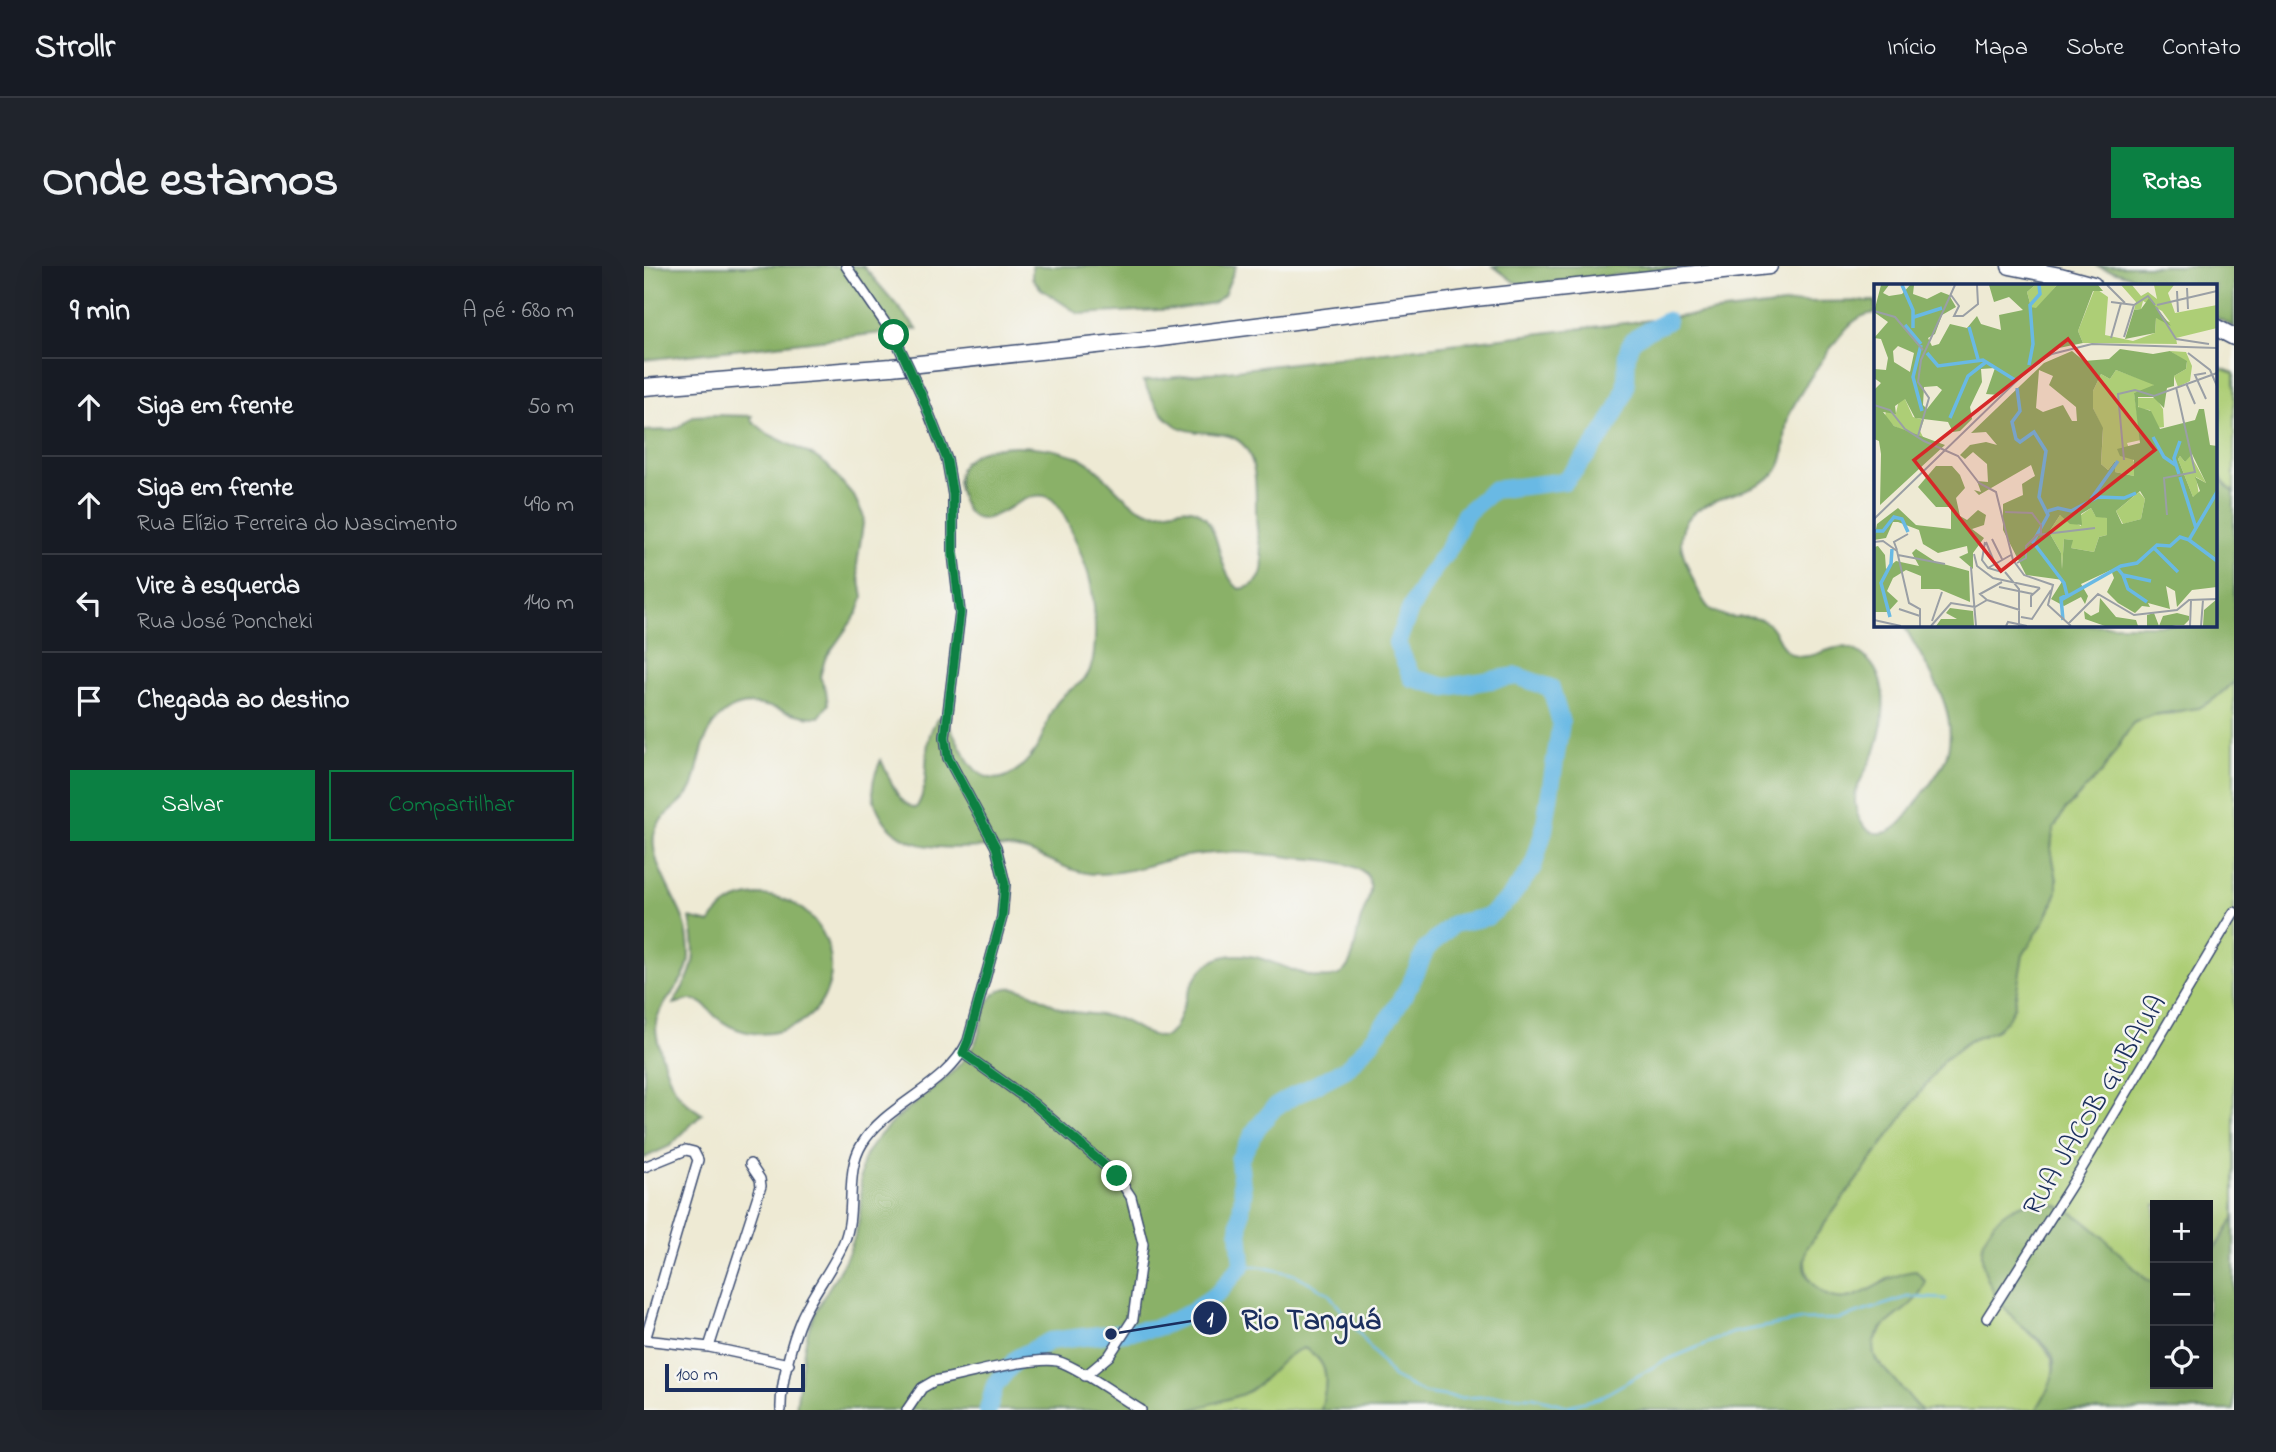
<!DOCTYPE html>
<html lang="pt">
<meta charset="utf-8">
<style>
:root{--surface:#171b24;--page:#20242c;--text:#f1f3f6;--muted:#9ea1a6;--line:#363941;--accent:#0b8043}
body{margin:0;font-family:"Indie Flower",sans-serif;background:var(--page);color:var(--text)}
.controls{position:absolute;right:21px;bottom:21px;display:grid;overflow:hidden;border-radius:0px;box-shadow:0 7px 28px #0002}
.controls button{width:63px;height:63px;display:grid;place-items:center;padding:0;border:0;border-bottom:2px solid var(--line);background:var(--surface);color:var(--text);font:35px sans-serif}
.scale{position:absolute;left:21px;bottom:18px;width:140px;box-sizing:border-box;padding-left:7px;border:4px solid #1b2f5e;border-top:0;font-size:19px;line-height:24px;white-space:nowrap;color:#1b2f5e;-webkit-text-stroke:5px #f6f6f2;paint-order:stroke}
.stop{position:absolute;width:21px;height:21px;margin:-16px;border:5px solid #0b8043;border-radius:50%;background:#fff}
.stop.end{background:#0b8043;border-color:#fff;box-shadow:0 2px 7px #0008}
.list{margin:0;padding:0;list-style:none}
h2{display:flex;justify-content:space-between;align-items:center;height:91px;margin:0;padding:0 28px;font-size:30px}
h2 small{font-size:23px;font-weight:400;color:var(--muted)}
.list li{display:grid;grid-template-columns:46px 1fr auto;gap:21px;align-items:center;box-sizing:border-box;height:98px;padding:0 28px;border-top:2px solid var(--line)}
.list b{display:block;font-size:26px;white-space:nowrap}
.list p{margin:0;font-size:23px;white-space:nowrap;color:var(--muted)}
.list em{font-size:23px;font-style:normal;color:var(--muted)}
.actions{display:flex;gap:14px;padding:21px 28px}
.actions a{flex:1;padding:16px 0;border:2px solid var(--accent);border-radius:0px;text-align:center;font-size:24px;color:var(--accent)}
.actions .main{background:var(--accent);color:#fff}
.icon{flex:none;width:38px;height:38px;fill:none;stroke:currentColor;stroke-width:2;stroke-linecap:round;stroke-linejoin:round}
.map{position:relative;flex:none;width:1590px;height:1144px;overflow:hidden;border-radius:0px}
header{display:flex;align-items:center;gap:42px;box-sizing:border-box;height:98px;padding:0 35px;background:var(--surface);border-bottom:2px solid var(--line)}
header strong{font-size:33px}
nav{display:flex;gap:38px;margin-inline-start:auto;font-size:24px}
.intro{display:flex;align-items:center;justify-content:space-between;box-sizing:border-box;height:168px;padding:0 42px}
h1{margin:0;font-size:49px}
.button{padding:18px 32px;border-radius:0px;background:var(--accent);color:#fff;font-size:24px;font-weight:700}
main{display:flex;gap:42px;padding:0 42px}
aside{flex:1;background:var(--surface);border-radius:0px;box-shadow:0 7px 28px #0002}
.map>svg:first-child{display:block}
.green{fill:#adce76;stroke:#647e6a;stroke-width:2}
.forest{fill:#8ab167;stroke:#527062;stroke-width:2}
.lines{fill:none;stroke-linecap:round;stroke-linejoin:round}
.stream{stroke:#69b9e4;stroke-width:2.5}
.river{stroke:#69b9e4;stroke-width:18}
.minor-casing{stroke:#3b4b70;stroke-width:12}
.trunk-casing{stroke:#3b4b70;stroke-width:19}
.minor{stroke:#fff;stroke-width:9}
.trunk{stroke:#fff;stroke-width:16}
.minor-bridge-casing{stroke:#3b4b70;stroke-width:12;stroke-linecap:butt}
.minor-bridge{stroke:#fff;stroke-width:9}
.route{stroke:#0b8043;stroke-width:9}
.labels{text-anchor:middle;stroke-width:5;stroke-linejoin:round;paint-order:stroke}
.street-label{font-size:28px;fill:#1b2f5e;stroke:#f6f6f2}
.inset-river{fill:none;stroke:#69b9e4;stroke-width:3.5}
.inset-road{fill:none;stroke:#9a9fa5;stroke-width:2}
.view{fill:#d62828;fill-opacity:0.15;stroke:#d62828;stroke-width:3.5}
.inset-edge{fill:none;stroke:#1b2f5e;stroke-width:3.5}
.leader{fill:none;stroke:#1b2f5e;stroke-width:2.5}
.callout-dot{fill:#1b2f5e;stroke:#f6f6f2;stroke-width:2.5}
.mark-label{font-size:21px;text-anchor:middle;font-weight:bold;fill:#fff}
.callout-label{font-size:30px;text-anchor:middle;font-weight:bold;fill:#1b2f5e;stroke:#f6f6f2;stroke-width:5;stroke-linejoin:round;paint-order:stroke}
</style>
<header>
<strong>Strollr</strong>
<nav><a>Início</a><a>Mapa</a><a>Sobre</a><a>Contato</a></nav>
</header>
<div class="intro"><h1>Onde estamos</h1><a class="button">Rotas</a></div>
<main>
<aside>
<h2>9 min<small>A pé · 680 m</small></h2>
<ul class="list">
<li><svg class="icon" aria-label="ahead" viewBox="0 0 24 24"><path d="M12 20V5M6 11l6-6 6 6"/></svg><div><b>Siga em frente</b></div><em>50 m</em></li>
<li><svg class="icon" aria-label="ahead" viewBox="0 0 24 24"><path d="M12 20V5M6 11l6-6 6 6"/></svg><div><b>Siga em frente</b><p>Rua Elízio Ferreira do Nascimento</p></div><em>490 m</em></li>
<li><svg class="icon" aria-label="left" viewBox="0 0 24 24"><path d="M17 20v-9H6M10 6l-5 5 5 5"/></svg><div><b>Vire à esquerda</b><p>Rua José Poncheki</p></div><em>140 m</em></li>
<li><svg class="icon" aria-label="arrive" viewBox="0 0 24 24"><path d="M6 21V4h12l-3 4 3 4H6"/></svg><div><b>Chegada ao destino</b></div></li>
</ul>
<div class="actions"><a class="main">Salvar</a><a>Compartilhar</a></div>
</aside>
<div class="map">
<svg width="1590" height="1144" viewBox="0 0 1590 1144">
<rect width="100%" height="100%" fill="#f6f6f2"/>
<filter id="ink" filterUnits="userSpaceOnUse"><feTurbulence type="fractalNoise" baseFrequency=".0143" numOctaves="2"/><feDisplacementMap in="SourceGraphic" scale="14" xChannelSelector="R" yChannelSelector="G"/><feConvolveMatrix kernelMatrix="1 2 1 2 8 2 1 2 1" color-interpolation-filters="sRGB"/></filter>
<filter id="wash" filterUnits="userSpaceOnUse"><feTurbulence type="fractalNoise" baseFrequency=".00686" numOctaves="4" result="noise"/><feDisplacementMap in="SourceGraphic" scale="28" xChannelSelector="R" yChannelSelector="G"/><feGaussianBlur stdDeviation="1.57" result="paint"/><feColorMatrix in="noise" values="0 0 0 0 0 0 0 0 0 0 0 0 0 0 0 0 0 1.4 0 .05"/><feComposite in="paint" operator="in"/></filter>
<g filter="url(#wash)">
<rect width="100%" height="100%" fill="#eeead4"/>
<path class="green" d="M1571,100L1590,107V226C1572,213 1568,192 1571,171C1573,164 1576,157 1576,150C1577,133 1571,117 1571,100Z
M1590,416V952L1564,994V939H1511V1018C1475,999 1453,960 1415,940L1373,1056C1411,1088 1422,1097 1392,1144H1277L1232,1094C1222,1072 1235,1074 1241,1058C1246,1045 1244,1026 1246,1011C1233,1019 1218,1032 1202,1033C1173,1035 1155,1008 1163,982L1300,794L1325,775L1353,764L1379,689L1410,637L1413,614L1407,583L1409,564L1421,544L1458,506L1489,457L1508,449L1532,447L1582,424Z
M660,1082C688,1097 683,1117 677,1144H546L570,1135L647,1086Z"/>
<path class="forest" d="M0,0H219L273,63L0,94Z
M388,0H592L580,29L569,37L535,43L435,48L397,23L388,12Z
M849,0H1055L882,19L870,16Z
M1452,0H1590V61L1571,51V19H1505L1485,10Z
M1231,35V47C1224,48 1218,49 1212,54C1194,66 1154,129 1145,149C1137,169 1146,192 1130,208C1105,233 1036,229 1037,276C1037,288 1057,336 1066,343C1070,346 1077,348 1081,350C1095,353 1109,348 1122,356C1136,365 1134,387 1153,390C1175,394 1191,372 1214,386C1247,406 1242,450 1232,482C1227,497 1217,510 1212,526C1208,542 1217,570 1239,567C1254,565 1265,547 1273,536C1282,523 1293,511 1300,496C1321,448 1280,399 1260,359H1571V194C1574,208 1578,218 1590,226V416L1569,434L1555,442L1508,449L1489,457L1458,506L1421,544L1409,564L1407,583L1413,614V626L1401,654L1379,689L1370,741L1363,754L1353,764L1325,775L1300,794L1163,982C1159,995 1158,1006 1168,1017C1202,1057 1235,1007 1272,1005L1282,1016C1278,1025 1274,1032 1266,1039C1249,1055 1220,1066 1232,1094L1277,1144H677C683,1117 688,1097 660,1082C634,1090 624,1117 599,1128C591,1131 549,1144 541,1144C525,1144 508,1139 493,1144H152C155,1120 158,1081 166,1059C175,1032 196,1009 206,983C212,970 216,951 217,937C218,925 215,910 218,898C219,891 225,883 229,878C255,841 304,822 330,779C341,761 336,727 363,722C382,719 403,738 421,744C439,749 458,747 475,753C489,758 503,771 518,771C545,771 532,686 597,689C623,690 647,707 672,711C681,712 695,712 701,704C711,692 711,674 715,660C717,649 723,640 725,630C727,622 727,614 722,608C708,594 665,593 646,591C609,586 574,584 537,591C510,597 481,608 453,608C425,608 404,590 379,584C332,573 263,601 235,546C225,527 228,513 237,494C245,510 253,539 272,542C290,515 274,479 294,452L298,451C315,467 320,506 346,512C366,517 386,494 395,478C403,462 404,444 418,431C426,422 440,418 445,406C455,385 451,329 444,307C438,290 421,241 406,232C378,216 338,282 319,237C290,166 399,175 436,192C461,204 476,235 502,245C518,251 539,237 553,245C579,260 571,304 595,323C614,321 621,308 618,290C616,281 614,272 613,263C610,238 616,207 603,184C588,158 551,174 530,158C515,148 507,131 499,115L1156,36Z
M1571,119C1579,138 1576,154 1571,174Z
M70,149L108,150L107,154L124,168L170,190L183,199L210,230L220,251L213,299L219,331L214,346L181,393L176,411L182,424L184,439L175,451C147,453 114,428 87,443C59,458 58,489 50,516C44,538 17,545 11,565C3,592 31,630 40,655C44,667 45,679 45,691C44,714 21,731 13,752C8,767 24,814 34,827C40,836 49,842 58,848L26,880L0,892V491L3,486L0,473V165L27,164L35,161L49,150Z
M113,629C196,629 217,743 136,765C114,772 88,765 71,750C65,744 59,735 50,734C44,733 35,737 29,738C51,702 54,694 46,652L66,657C79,638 89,632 113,629Z
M1392,935C1399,937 1407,937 1414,940C1445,950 1478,992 1503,1014L1511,1018V1118H1564V994L1590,952V1144H1392C1401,1130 1416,1105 1408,1089C1401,1075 1384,1067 1373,1056C1352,1035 1326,995 1344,966C1356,946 1370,939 1392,935Z"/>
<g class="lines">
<path class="stream" d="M598,999L618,1001L652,1009L684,1027L749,1111L780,1127L815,1132L854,1130L889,1131L939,1144
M923,1140L955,1132L1018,1096L1088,1067L1157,1054L1196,1053L1264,1031L1302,1033"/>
<path class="river" d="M344,1144L351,1119L373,1092L406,1075L513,1062L546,1047L574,1027L598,999L595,964L599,929L595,894L613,862L631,841L644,833L702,803L726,777L748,748L767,717L782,683L809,658L843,651L865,633L889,601L900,564L917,457L907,422L873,410L802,421L768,412L753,377L766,344L784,311L806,281L821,248L849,224L921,215C945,188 968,160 980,126C986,109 977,87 990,73C996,67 1015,60 1023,55"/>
</g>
</g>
<g filter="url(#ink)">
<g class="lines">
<g class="minor-casing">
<path id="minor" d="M202,0L250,70
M319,787L390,838L473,910L487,931L499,978L489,1053L465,1090L441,1110
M0,901L42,884L50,886L54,894L1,1074
M1343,1052L1435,907L1590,646
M0,1074L65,1081L145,1098
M65,1081L117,920L116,913L106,898
M137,1144C136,1119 148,1074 158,1051C170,1025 189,1002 200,976C213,945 200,907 218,878C242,838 303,821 324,775L358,651L361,618L352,581L304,492L301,471L316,347L309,287V229L303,194L278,130
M263,1144L278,1122L290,1115C317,1110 389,1090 413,1095C433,1100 477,1132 497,1144"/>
</g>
<g class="trunk-casing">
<path id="trunk" d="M1366,0L1416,10L1449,19
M1571,61L1590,71
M0,121L247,101L509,73L831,32L1125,0"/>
</g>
<use href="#minor" class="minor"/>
<use href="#trunk" class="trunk"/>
<g class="minor-bridge-casing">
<path id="minor-bridge" d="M250,70L278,130"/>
</g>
<use href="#minor-bridge" class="minor-bridge"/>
</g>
</g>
<g class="lines" filter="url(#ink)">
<path class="route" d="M250,69L278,130L303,194L309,229V287L316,347L301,471L304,492L352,581L361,618L358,651L324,775L319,787L390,838L473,910"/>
</g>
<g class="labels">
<g class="street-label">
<text transform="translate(1449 838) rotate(-59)" y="10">RUA JACOB GUBAUA</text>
</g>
</g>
<g transform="translate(1230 18)">
<rect width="343" height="343" fill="#eeead4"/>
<path d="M161,1H183L162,25L157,23L153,8ZM247,1H258L267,12L274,8L283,15L280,1H300L294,9L301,29L343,21V44L302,54L303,60L209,59L204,47L221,4L234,13L231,51L259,57L281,49L282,34L296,38L288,27L269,17L267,25L260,26L262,18ZM296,67L312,68L318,82L316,97L304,103L300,92L312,85L313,78ZM242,86L280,100L278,106L260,109L267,156L253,159L261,181L260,192L241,188V177L234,186L227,180L229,146L219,124V107L227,90L236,95ZM262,114H282L289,125L290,143L283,144L276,126L265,125ZM31,115L39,133L50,136L46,147L51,157L20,142L11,132L12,127L22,129L25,116ZM316,170L332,199L322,193L325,211L319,213L304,175L306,172L311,178ZM265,208L271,215L267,235L249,240L242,227ZM217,224L221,231L233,234V251L225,253L220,268L197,264L198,256L190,255L188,285L187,269L175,248L186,231L207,242V231Z" fill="#adce76"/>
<path d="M7,1H15L9,9L15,12L28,10L36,1H40L39,10L53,15L67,8L75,11L82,23L68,31L61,50L54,54L58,62L65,60L76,40L93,44L103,32L107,40L127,46L125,31L149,26L135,13L120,18L115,1H161L153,8L157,23L162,24L183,1H224L229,7H219L204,47L209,59L185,64L125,111L112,110L121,84L107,85L108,98L96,123L98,135L86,147L79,148L74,138L41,134L31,115L21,122L22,130L9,128L20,142L71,161L6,221L7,170L5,157L0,155V106L7,99L0,94V85L12,86L14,74L7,55L0,54L14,38L0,28ZM24,62L40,69L36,88L20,78L19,67ZM63,102L68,106L53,125L49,121L50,103ZM275,14L297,42L282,34L281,49L251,55L260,26L267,25ZM246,65L279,70L296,67L313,77L312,85L300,92V102L293,104L290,124L279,113H264V123L277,127L286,145L321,136L325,125H330L336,161L343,162V303L318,306L303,323L301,307L292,302L296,325L274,319L276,323L268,322L261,329L244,319L233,308L240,294L237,286L207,300L214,312L211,320L207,313L190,322L177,315L189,296L152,291L129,246V220L149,211L148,200L161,192L157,181L105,211L100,206L107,208L103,197L114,198L113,180L99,168L91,175L86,171L96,161L112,158L123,161L112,148L97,149L170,79L198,67L210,77L235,75ZM165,86L179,92L175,101L202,123L203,137H198L189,121L169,128L162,124ZM242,86L280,101L260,109L266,159L243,165L246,172L260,176V192L241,188V177L234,186L227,180L229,144L219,124V107L227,90L236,95ZM318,170L332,199L321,193L326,207L319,213L304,175L306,172L311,178ZM266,207L271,215L267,235L248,240L242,227ZM217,224L222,233L233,234V251L225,253L220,268L197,264L199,256L190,255L188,285L187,269L175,248L186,231L196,240L208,241L207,230ZM62,182H78L86,191L91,204L82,214L86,232L93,236L104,226L112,231L110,241L98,245L110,254L99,269V285L85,273L94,269L93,262L64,269L49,260L45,246L24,238H19L12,254L0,256L3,240L24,224L42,241L77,245V223H62L44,203ZM4,262L11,271L12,285L22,277L45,282L38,269L42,265L62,278L95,287L96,318L65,305H47V292L32,286L19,294L13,307L24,317L14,328H0V263ZM226,314L242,333L262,336L264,342H231L211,335L210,327L217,332L225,328ZM343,315V342H329L330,326ZM76,324L99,327L100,342H62L67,335H83L72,329ZM280,329L285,342L289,332L303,329L315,332V336L310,341H302L298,342H273V331Z" fill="#8ab167" fill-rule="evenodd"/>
<path class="inset-river" d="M28,1L39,26V44M40,33L68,24M31,41L47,60M95,43L104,75M47,61L39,93L48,127M53,69L64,82L109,76L141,96M155,81L159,60L156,21L166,10L165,1M143,104L146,127L138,138L142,155L146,158L160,148L172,167L165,213L174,231L159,258L190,299L193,311L187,314L189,336M76,134L94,92L112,78M279,153L290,173L303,182M305,190L300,174L306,157M306,193L322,244M217,215L244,177M174,227L184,224L197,227L224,213L250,214L262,209M0,247H9L20,233L28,235L34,248M315,256L343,277M281,265L304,288M244,285L249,291L277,297M249,291L254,305L273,318M187,316L247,282L263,279L283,261L296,262L306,253L315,256L343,208M16,333L7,299L17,280L18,265"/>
<path class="inset-road" d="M233,1L251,19M313,4L314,25M303,7L304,28M77,11L85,22L80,32H89L104,20L103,1M237,18L260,21L274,12L281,21M283,21L343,7M282,23L302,55M0,27L21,33L49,66M250,53L260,21M237,54L247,19M302,55L335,60M314,69L336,86L343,102M332,89L321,91L332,115M312,99L321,120M0,121L16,126L31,145L50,157L84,172L105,199L122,208L139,276L150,291L179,301L174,321L197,342M44,152L55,114L44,98L47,76L81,1M250,176L244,110L261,106L280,112L343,89M131,228L158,229L167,241V250M293,231L290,194L321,188L302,103M0,235L159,81L178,70L218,60L343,64M118,255L128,275M0,258L9,257L23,267L35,319L46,325V342M111,258L108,276L114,284L128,288M112,258L121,280M23,266L20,258L34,250M100,270L103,282L119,294L166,304M24,271L71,280M143,279L152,274V262L163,251L221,244M97,283L102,342M114,284L137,271M131,288L145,305V342M125,303L159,310M113,316L146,326M113,316L106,310L128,298M157,323V312L166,304M25,325L46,332M147,333L158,335L177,306M0,336L27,342M58,337L68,308M194,340L224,310L260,331L303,326L315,316L343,315M57,342L77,319L101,323L113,316M132,342L134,338L153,342M316,342L317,316M327,342L329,316"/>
<path class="view" d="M194,55L281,166L127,287L40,176Z"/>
<rect width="343" height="343" class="inset-edge"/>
</g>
<path class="leader" d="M467 1068L566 1052"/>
<g class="callout-dot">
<circle cx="467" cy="1068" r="7"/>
<circle cx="566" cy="1052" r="18"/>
</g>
<g class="mark-label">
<text x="566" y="1060">1</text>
</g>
<g class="callout-label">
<text x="667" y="1063">Rio Tanguá</text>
</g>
</svg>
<div class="controls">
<button>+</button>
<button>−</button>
<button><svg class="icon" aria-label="locate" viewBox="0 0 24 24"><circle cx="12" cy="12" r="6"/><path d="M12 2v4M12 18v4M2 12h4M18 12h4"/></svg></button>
</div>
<div class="scale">100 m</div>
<div class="stop" style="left:250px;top:69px"></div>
<div class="stop end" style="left:473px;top:910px"></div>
</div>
</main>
